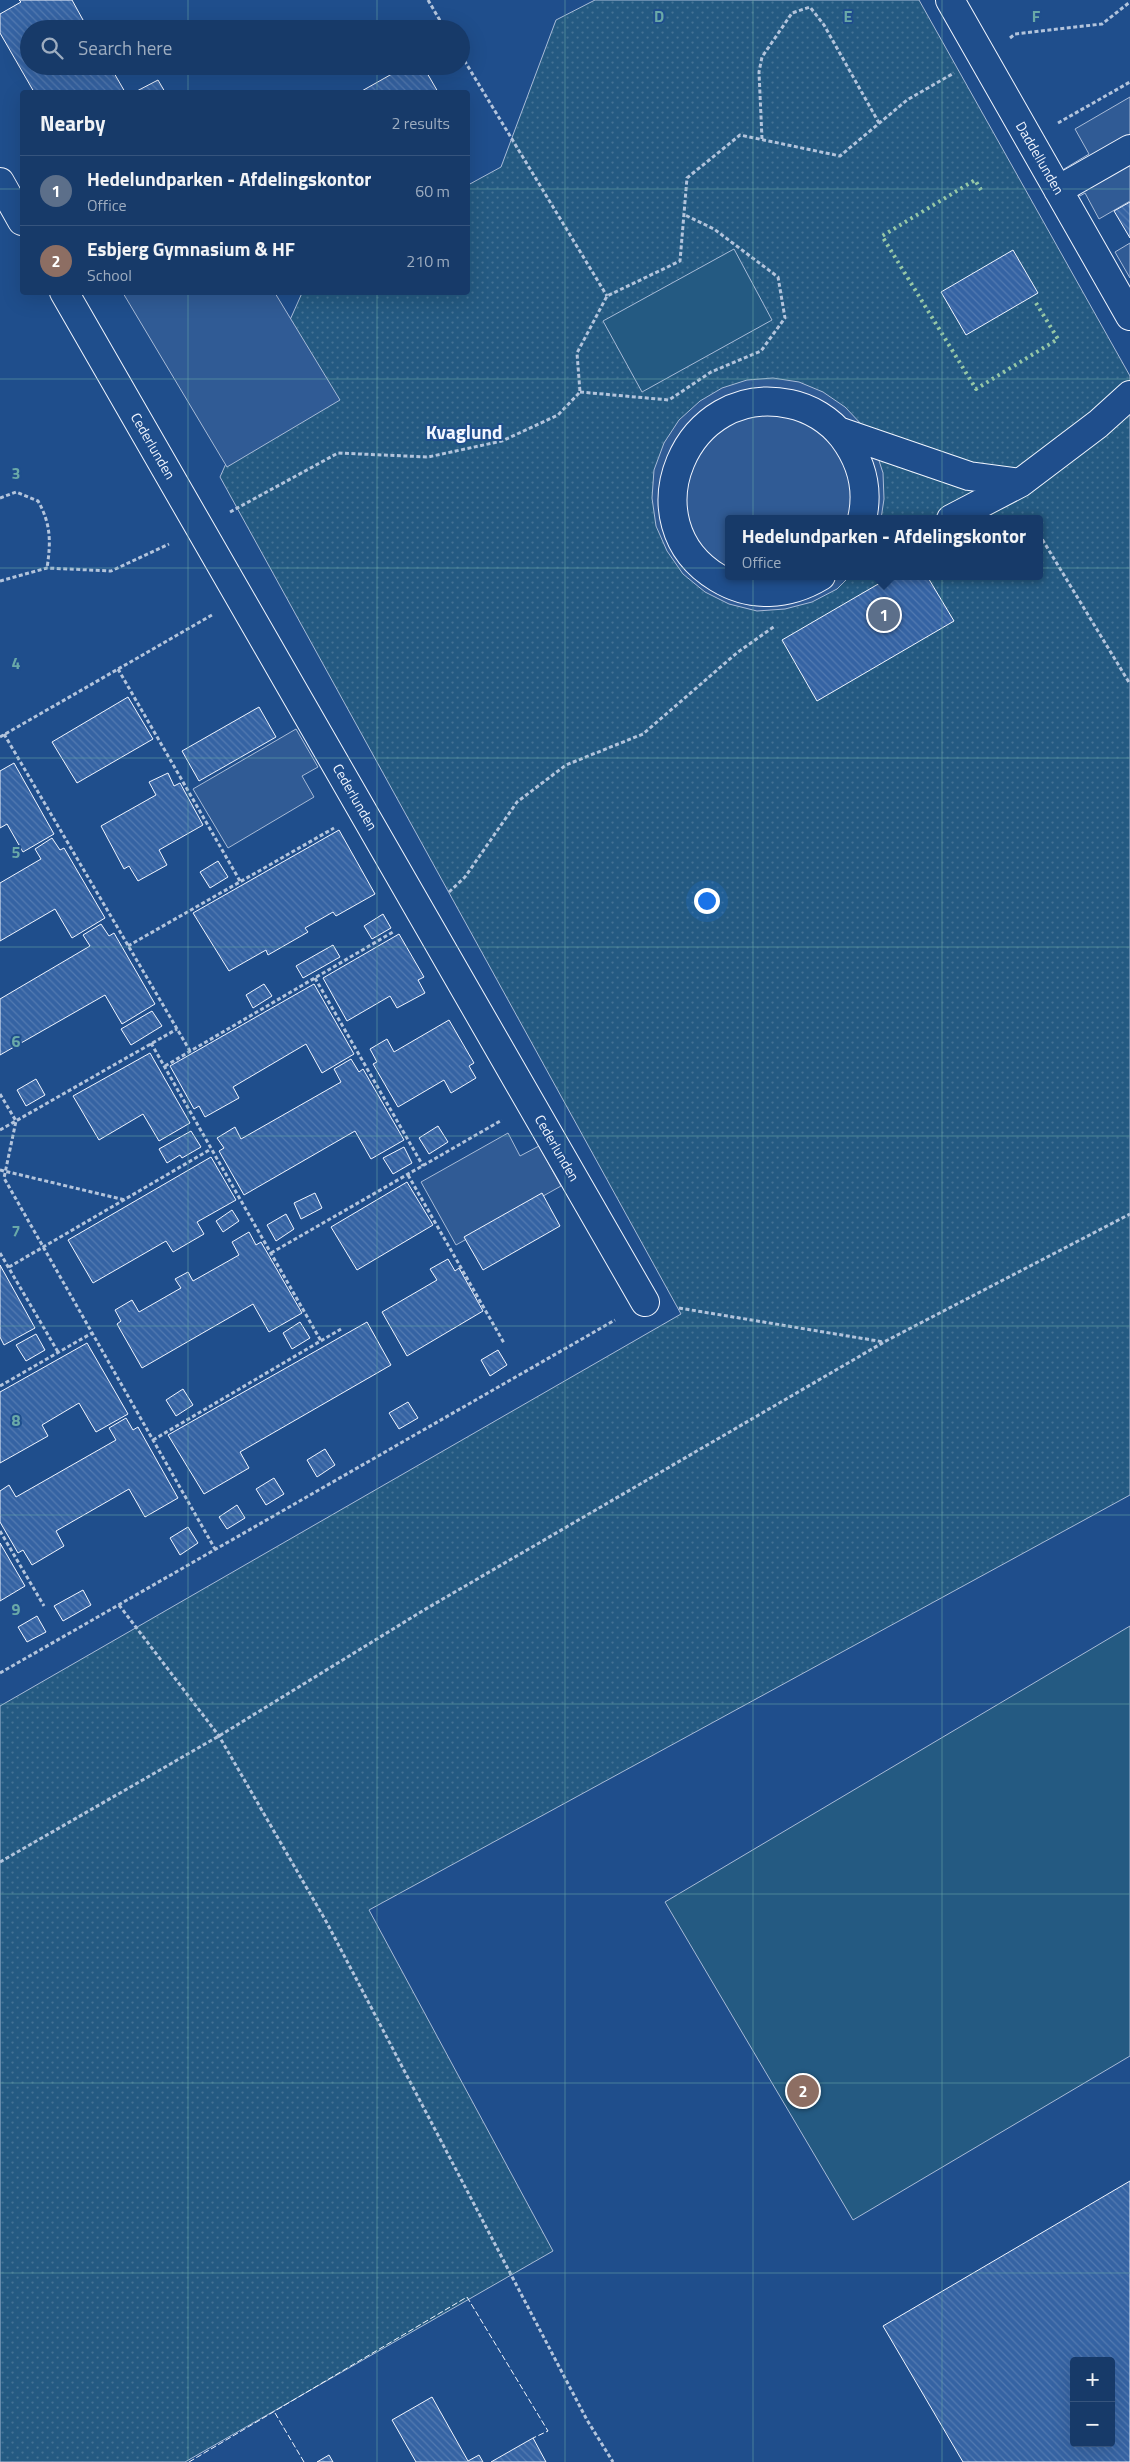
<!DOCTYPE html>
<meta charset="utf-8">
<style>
:root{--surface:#173a69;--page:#244571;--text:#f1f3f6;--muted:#9eadc0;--line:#36547d;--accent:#90b9f0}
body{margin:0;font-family:"Titillium Web",sans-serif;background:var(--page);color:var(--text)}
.controls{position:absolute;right:15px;bottom:15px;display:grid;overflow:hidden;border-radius:5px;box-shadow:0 5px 20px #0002}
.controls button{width:45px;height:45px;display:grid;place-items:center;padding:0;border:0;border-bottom:1px solid var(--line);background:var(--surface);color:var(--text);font:25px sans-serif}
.you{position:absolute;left:706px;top:900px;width:18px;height:18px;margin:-12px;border:4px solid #fff;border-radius:50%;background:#1a73e8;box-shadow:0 0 0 8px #1a73e833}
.badge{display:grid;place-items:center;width:32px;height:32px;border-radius:50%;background:var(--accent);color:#fff;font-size:16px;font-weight:700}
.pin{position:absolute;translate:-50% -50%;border:2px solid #fff;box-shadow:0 1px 5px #0006}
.popup{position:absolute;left:725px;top:515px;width:318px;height:65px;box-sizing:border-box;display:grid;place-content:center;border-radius:5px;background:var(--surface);filter:drop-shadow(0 1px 4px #0005);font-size:16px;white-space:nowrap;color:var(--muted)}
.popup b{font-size:19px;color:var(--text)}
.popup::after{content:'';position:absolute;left:50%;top:100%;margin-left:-10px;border:10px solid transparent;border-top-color:var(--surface)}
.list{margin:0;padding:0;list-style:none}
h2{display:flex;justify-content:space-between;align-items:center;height:65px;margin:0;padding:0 20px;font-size:21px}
h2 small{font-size:16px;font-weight:400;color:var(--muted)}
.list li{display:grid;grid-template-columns:32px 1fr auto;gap:15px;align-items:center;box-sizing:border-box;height:70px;padding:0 20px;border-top:1px solid var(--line)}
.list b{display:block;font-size:19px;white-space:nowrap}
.list p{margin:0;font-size:16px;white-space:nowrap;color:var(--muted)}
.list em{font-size:16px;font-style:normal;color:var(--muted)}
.icon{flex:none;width:28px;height:28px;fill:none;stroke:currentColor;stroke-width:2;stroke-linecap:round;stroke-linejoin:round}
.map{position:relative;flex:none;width:1130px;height:2462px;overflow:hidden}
.search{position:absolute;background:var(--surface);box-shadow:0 5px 20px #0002;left:20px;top:20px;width:450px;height:55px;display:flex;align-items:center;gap:12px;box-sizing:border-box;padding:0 18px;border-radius:28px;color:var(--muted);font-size:19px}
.panel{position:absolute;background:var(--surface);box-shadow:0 5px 20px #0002;left:20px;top:90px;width:450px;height:205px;border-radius:5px}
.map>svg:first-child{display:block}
.park{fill:url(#park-dots);stroke:#a8bbd7;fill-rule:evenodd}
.pitch{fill:#245a82;stroke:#a8bbd7}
.parking{fill:#305b95;stroke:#a8bbd7}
.building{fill:url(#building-back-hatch);stroke:#f2f6ff;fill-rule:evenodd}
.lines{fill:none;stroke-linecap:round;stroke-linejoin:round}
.minor-casing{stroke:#f2f6ff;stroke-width:30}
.path{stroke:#b3c4dc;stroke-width:3;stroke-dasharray:4 2.5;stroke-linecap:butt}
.minor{stroke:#1f4e8c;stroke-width:28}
.hedge{stroke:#97c8a6;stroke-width:4;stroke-dasharray:2.5 4;stroke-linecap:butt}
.fence{stroke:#f2f6ff;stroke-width:1;stroke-dasharray:6 2.5;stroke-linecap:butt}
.grid{fill:none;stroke:#6aa9a8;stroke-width:1;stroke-opacity:0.55}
.labels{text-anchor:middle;stroke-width:4;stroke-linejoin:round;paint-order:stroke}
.street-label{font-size:14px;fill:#f2f6ff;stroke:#1f4e8c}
.district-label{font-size:19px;font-weight:bold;fill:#f2f6ff;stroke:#1f4e8c}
.grid-label{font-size:16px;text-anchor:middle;font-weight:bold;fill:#6aa9a8;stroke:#1f4e8c;stroke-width:4;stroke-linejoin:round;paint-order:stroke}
</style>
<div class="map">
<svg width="1130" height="2462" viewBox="0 0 1130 2462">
<defs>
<pattern id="park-dots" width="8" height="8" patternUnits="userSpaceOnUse" patternTransform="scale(1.25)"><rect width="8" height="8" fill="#245a82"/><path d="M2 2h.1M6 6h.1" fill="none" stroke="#447295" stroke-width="1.8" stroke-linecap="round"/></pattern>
<pattern id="building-back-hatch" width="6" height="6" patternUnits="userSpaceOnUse" patternTransform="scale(1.25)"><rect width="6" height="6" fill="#3563a3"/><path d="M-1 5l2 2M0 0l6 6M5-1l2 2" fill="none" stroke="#537ab1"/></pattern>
</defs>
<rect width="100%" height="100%" fill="#1f4e8c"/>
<path class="park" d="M595,0H919L1130,376V1495L369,1910L553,2251L185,2462H0V1706L681,1314L220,477L302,293L468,292V185L501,167L556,20ZM729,519H1039V576H729Z"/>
<path class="pitch" d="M734,249L772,320L642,392L603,321Z
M1130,1626V2056L853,2220L665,1902Z"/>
<path class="parking" d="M1130,97V201L1099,219L1085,193L1080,196L1064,169L1089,154L1075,129Z
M1130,243V278L1115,252Z
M123,293H275L340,400L227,467Z
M773,378L799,382L823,392L845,407L863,426L875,448L883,473L884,499L881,519H729V576H850L837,589L812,602L785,609L757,611L729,604L705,592L683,574L667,551L656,526L652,498L654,470L664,443L679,420L700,401L722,388L747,380Z
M296,729L318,767L302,776L314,797L228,848L193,789Z
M508,1133L520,1156L539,1146L561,1186L456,1245L421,1182Z"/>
<path class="building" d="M19,0H72L88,29H29V66H110L125,92H34L0,33V14L21,2Z
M406,66H423L438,92H360Z
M158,80L165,92H135Z
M1130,202V238L1114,211Z
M1013,250L1038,293L966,335L941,292Z
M892,576H927L954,621L817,701L782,640Z
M128,697L153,739L77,783L52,742Z
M259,707L276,737L199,781L182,751Z
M14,763L54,834L23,852L7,824L0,828V771Z
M168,773L174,786L180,783L203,825L159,850L167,865L138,881L129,866L124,869L101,826L156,795L149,782Z
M339,830L375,894L336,916L333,912L305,928L308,932L268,955L266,950L229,971L193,913Z
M52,838L60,850L64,848L105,918L72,938L55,909L0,941V883L41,859L35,849Z
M218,861L228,877L210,888L200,872Z
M383,914L391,928L372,939L364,926Z
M101,924L109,936L114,933L155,1004L122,1024L105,995L0,1055V999L90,946L83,935Z
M399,934L424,977L418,980L425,993L397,1008L390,996L347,1021L323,978Z
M333,945L340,957L303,978L296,966Z
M264,984L272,996L253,1008L246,995Z
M314,984L354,1054L322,1073L306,1044L233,1087L239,1098L205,1117L199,1106L194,1109L170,1066Z
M152,1011L162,1026L131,1045L121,1029Z
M449,1020L474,1063L469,1066L476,1078L451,1093L444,1080L398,1107L373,1064L377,1062L370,1049L387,1039L394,1052Z
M150,1053L190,1123L159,1141L143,1114L99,1140L73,1096Z
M351,1059L359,1072L363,1069L404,1140L371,1159L355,1131L244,1195L219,1151L224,1148L217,1138L235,1127L241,1139L341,1082L334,1069Z
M36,1079L45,1095L26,1106L17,1090Z
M438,1126L448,1142L429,1154L419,1138Z
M191,1131L201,1147L182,1158L180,1155L167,1163L159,1149Z
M404,1147L412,1163L393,1174L383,1158Z
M211,1157L236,1200L197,1222L204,1234L173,1252L166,1241L93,1283L68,1240Z
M407,1182L433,1225L357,1270L331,1227Z
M315,1193L322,1208L301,1219L294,1203Z
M542,1193L560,1226L483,1270L464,1237Z
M232,1210L239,1221L223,1232L216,1221Z
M286,1214L294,1229L276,1241L267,1225Z
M249,1232L256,1245L261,1242L302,1313L269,1332L253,1304L142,1368L117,1324L121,1321L115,1310L132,1300L139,1312L181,1288L175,1279L188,1272L193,1281L239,1255L232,1242Z
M448,1259L455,1271L459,1268L483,1311L407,1356L382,1312L437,1280L430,1269Z
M0,1265L35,1328L4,1345L0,1337Z
M300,1322L310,1338L292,1349L283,1333Z
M367,1322L391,1365L240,1452L249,1468L204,1494L168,1435Z
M36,1334L45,1350L26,1361L16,1345Z
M87,1343L128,1414L96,1432L79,1403L42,1425L48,1436L0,1463V1392Z
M498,1350L507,1365L490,1376L481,1360Z
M183,1389L193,1405L176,1416L166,1400Z
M408,1402L418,1418L399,1429L389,1413Z
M126,1418L133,1430L138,1427L178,1498L145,1517L129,1489L56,1531L64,1546L32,1565L23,1550L18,1553L0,1522V1491L9,1485L16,1497L116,1440L109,1428Z
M325,1449L335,1465L317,1477L307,1460Z
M274,1478L284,1494L266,1505L256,1489Z
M237,1505L245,1518L227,1529L219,1517Z
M188,1527L198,1543L180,1555L170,1538Z
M0,1543L25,1586L0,1601Z
M83,1590L91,1605L63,1621L54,1606Z
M37,1616L46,1632L27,1642L18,1627Z
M1130,2181V2462H963L883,2326ZM1074,2361H1111V2443H1074Z
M432,2397L468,2461L479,2455L483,2462H416L392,2420Z
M533,2438L546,2462H491Z
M329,2455L333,2462H317Z"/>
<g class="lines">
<g class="minor-casing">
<path id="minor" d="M950,0L1130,316
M0,182L22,221
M1058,190L1130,149
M64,292L645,1302
M838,431L969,476L1020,483
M951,519L1020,483L1098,424L1130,395
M821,576C788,596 751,598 718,578C626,523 686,381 790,404C810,408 830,420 843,437C861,461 869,489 862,519"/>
</g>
<path class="path" d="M428,0L445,29
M1010,38L1015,34L1102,24L1130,2
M461,55L607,296
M1058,123L1130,82
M762,139L759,72L762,57L792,13L810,7L824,25L879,123
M580,392L669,400L711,372L761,351L785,318L778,277L714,229L685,215
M0,498L16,492L38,501C51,524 51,542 47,568
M230,512L338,453L428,457L502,441L558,415L580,392L577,353L607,296L680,261L687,178L740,135L840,156L907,100L954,73
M1039,534L1130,684
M0,581L47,568L111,571L169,544
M118,669L240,881
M4,734L190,1051
M0,737L212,615
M449,892L465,877L517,802L566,765L643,734L738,652L775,626
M128,946L334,828
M315,978L423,1166
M151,1043L321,1341
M165,1066L393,932
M0,1094L16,1121L4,1178L215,1549
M0,1130L177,1029
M0,1170L125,1200
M408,1175L504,1343
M0,1253L58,1352
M271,1253L502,1120
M9,1267L211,1149
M679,1308L884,1342
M0,1386L92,1333
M153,1440L341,1329
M0,1531L44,1606
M119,1605L219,1736L327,1923L587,2420L613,2462
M0,1673L615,1320
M0,1862L219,1736L424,1610L884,1342L1130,1214"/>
<use href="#minor" class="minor"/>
<path class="hedge" d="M981,190L975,180L882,236L976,389L1058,339L1036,303"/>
<path class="fence" d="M275,2413L304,2462
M189,2462L467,2297L548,2431L533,2438"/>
</g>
<path class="grid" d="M188,0V29M377,0V29M565,0V2462M753,0V2462M942,0V2462M188,66V92M377,66V92M0,189H22M468,189H1130M188,292V2462M377,292V2462M0,379H1130M0,568H1130M0,758H1130M0,947H1130M0,1136H1130M0,1326H1130M0,1515H1130M0,1704H1130M0,1894H1130M0,2083H1130M0,2273H1130"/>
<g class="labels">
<g class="street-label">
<text transform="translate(1040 158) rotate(60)" y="5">Daddellunden</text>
<text transform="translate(153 446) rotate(60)" y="5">Cederlunden</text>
<text transform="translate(355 797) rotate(60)" y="5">Cederlunden</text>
<text transform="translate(557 1148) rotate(60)" y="5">Cederlunden</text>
</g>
<g class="district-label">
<text x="464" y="439">Kvaglund</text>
</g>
</g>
<g class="grid-label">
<text x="659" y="22">D</text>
<text x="848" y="22">E</text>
<text x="1036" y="22">F</text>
<text x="16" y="479">3</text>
<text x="16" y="669">4</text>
<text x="16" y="858">5</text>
<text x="16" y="1047">6</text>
<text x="16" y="1237">7</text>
<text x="16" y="1426">8</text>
<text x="16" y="1615">9</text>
</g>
</svg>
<div class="controls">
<button>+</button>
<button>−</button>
</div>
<div class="you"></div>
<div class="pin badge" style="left:884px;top:615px;background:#5c6f8a">1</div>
<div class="popup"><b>Hedelundparken - Afdelingskontor</b>Office</div>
<div class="pin badge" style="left:803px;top:2091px;background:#8d6e63">2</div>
<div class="search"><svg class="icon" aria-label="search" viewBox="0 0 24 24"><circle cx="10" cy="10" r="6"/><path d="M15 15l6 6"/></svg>Search here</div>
<section class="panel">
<h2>Nearby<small>2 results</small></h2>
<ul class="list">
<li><span class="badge" style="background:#5c6f8a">1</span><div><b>Hedelundparken - Afdelingskontor</b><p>Office</p></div><em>60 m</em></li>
<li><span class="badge" style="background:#8d6e63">2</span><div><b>Esbjerg Gymnasium &amp; HF</b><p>School</p></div><em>210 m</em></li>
</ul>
</section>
</div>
